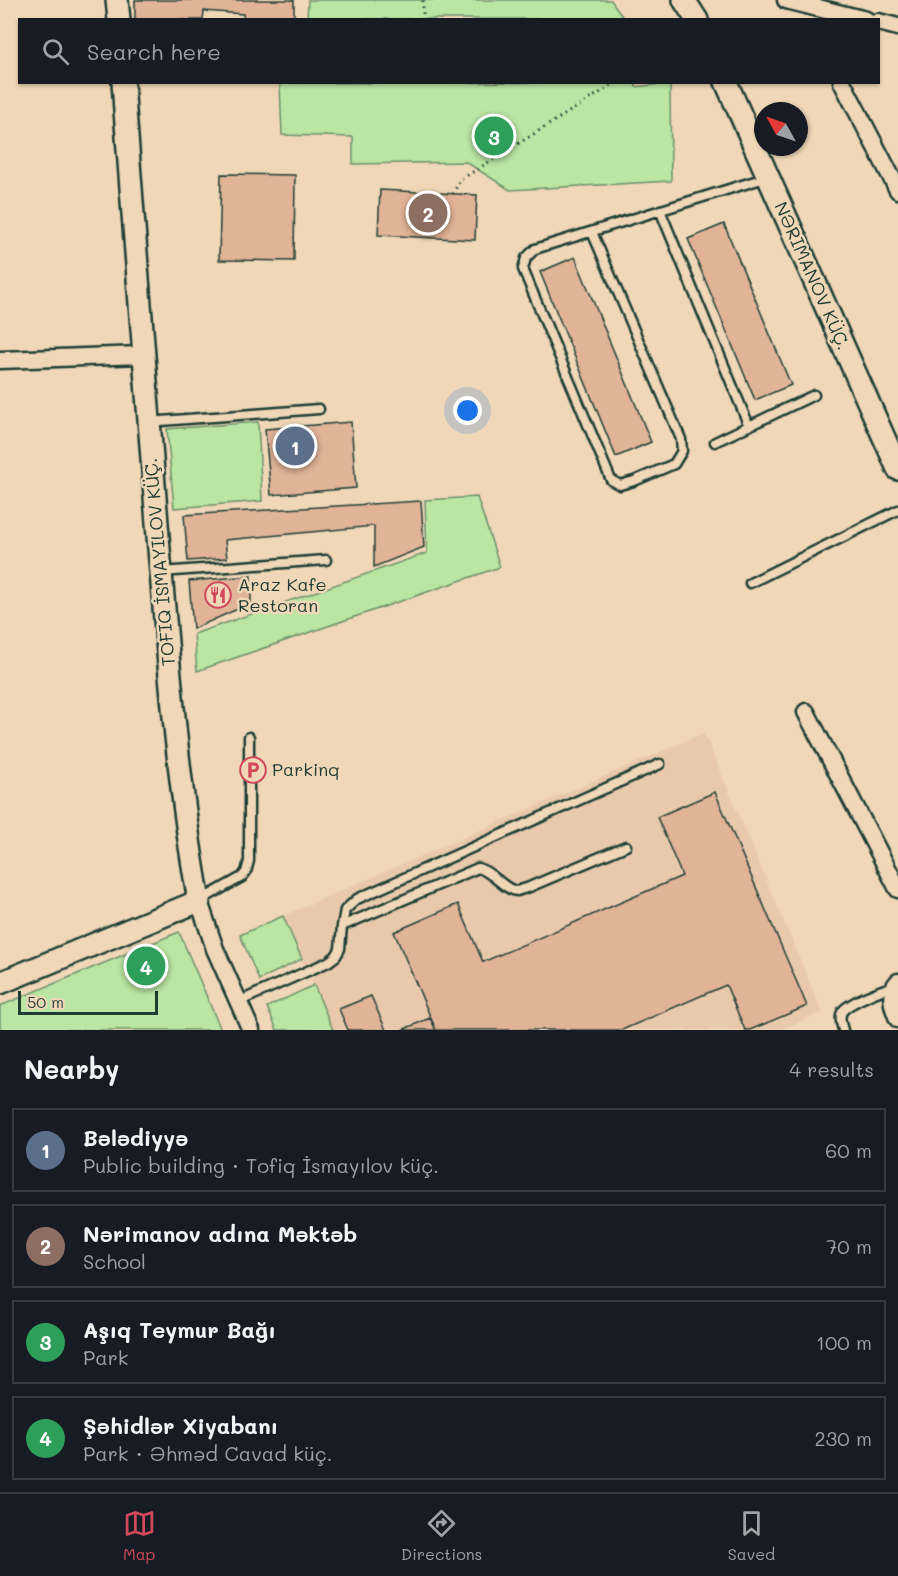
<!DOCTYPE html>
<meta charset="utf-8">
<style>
:root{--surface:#171b24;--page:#242831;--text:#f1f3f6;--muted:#9ea1a6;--line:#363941;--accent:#d1495b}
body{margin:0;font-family:Mali,sans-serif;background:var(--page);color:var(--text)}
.compass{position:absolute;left:754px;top:102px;width:54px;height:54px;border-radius:50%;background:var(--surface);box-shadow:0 2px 4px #0004;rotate:310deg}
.scale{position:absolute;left:18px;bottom:15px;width:140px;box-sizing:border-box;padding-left:6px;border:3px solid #1f3d34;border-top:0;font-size:16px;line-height:21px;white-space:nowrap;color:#1f3d34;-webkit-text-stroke:4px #f0d7b7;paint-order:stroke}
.you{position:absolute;left:468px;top:411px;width:21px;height:21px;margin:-15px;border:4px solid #fff;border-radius:50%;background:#1a73e8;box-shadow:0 0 0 9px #1a73e833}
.badge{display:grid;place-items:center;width:39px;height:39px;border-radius:50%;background:var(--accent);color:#fff;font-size:20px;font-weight:700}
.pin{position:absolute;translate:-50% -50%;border:3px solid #fff;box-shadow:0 2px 6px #0006}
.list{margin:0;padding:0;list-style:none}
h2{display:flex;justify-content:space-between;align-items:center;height:78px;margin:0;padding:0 24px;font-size:26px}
h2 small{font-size:20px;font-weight:400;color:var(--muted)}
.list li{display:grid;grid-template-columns:39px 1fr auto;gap:18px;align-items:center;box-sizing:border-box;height:84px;margin:0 12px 12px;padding:0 12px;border:2px solid var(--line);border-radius:0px}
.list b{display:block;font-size:22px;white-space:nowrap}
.list p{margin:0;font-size:20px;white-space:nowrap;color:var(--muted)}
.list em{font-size:20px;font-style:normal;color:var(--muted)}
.icon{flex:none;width:33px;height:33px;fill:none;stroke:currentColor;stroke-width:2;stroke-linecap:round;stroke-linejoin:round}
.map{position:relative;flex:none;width:898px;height:1030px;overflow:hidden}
.search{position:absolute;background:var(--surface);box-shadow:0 2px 4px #0004;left:18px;right:18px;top:18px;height:66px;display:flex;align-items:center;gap:15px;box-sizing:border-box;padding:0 21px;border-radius:0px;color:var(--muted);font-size:22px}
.sheet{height:462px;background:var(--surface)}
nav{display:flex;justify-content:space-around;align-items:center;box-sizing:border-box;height:84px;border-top:2px solid var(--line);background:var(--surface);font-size:16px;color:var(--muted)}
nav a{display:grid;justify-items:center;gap:3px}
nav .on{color:var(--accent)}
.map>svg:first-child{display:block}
.built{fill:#e8c9ab}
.green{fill:#bae5a2;stroke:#6c916b;stroke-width:1.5}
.building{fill:#e1b397;stroke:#1f3d34;stroke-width:1.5}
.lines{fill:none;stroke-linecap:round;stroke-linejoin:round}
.service-casing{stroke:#1f3d34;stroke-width:13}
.minor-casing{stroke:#1f3d34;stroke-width:21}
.tertiary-casing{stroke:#1f3d34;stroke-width:26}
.path{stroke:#1f3d34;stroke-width:3;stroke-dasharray:1.5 4.5;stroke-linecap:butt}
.service{stroke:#f0d7b7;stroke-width:8}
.minor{stroke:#f0d7b7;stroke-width:16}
.tertiary{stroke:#f0d7b7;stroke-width:21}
.labels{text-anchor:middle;stroke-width:5;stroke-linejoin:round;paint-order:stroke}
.street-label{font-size:18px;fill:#1f3d34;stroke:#f0d7b7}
.poi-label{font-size:18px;fill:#1f3d34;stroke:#f0d7b7;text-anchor:start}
</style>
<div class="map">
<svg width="898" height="1030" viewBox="0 0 898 1030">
<rect width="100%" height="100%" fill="#f0d7b7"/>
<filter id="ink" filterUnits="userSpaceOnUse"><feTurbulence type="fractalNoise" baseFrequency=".0167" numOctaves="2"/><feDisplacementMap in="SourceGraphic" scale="12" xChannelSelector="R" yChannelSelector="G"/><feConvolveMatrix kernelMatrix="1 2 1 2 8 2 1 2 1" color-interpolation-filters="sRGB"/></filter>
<g filter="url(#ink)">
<path class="built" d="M704,733L822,1012L780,1030H333L283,916Z"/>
<path class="green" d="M308,0H611L622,16L623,19H307Z
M635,82L636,87L670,83L671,181L510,190L466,162L353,164V137L282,135L280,83Z
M258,422L262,501L174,508L167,429Z
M477,497L500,567L197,671L194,634L427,553L425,500Z
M283,916L302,959L259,980L240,935Z
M179,932L221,1030H0V1006Z
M314,985L333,1030H277L267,1007Z"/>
<path class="building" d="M135,0H294V20H244L243,14L204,11L203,20H135Z
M221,174L295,175L294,261L219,260Z
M380,190L477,195L475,240L378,235Z
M724,224L791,385L755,400L688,239Z
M575,257L651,442L616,457L540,272Z
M351,422L356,488L271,495L265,429Z
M421,501L424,547L374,567V526L225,540L227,558L188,561L184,515Z
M251,576V603L193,629L189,581Z
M715,792L807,1006L750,1030H745L726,985L622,1030H436L394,932L458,904L483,962L682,876L657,817Z
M371,996L386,1030H348L339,1009Z
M430,1018L436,1030H402Z"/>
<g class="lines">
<g class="service-casing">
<path id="service" d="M660,210L749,426
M592,232L681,439L682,451L674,464L634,481L620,485L611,480L523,269L526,258L535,249L768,177
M148,422L319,409
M715,442L814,395
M161,572L326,560
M750,583L898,510
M201,900L242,877L246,872L249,861V737
M342,926L478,868C492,871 504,890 517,891C517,891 526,888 527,888L626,846
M238,1002L328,962L336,956L340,949L342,926L345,910L357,899L660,764
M843,1030C841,1024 839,1017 842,1012C847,1003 883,989 894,986"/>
</g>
<g class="minor-casing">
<path id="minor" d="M786,0L866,20
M878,22L898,27
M842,82L898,190
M0,360L142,355
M806,712L898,889
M199,901L215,949L251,1030
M898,982C888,993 893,1007 898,1019"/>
</g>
<g class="tertiary-casing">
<path id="tertiary" d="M117,0L119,20
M684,0L697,20
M726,82L898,469
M0,983L199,901C178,785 169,667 159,549C146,394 134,238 123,82"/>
</g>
<path class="path" d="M423,20V0
M453,194L460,180L617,82"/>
<use href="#service" class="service"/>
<use href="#minor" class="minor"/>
<use href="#tertiary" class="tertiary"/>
</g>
</g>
<defs>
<g id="restaurant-ring" transform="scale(1.35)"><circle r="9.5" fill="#f0d7b7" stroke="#d1495b" stroke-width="1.5"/><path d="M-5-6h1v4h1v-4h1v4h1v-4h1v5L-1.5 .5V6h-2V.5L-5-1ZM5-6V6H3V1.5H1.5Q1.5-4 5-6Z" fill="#d1495b"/></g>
<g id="parking-ring" transform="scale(1.35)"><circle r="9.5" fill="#f0d7b7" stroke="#d1495b" stroke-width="1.5"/><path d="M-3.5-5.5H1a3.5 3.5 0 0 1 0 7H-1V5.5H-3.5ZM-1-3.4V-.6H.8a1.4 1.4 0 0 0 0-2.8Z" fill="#d1495b"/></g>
</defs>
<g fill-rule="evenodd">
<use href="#restaurant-ring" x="218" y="595"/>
<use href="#parking-ring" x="253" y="770"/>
</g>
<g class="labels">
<g class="street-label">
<text transform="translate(812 276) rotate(66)" y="6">NƏRIMANOV KÜÇ.</text>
<text transform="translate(160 562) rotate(-95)" y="6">TOFIQ İSMAYILOV KÜÇ.</text>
</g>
<g class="poi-label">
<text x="238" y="591">Araz Kafe<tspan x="238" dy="21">Restoran</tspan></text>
<text x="272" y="776">Parkinq</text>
</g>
</g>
</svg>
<svg class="compass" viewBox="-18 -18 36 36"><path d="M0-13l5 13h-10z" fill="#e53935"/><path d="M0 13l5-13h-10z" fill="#9ea1a6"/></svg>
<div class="scale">50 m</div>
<div class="you"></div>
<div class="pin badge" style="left:295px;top:446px;background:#5c6f8a">1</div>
<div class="pin badge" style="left:428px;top:213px;background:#8d6e63">2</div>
<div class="pin badge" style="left:494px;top:136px;background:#2e9e5b">3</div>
<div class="pin badge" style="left:146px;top:966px;background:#2e9e5b">4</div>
<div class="search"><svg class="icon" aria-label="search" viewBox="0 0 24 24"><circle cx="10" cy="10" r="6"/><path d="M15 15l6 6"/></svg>Search here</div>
</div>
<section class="sheet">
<h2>Nearby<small>4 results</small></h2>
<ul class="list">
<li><span class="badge" style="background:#5c6f8a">1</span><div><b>Bələdiyyə</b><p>Public building · Tofiq İsmayılov küç.</p></div><em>60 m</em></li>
<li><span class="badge" style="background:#8d6e63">2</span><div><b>Nərimanov adına Məktəb</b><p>School</p></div><em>70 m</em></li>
<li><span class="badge" style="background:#2e9e5b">3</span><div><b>Aşıq Teymur Bağı</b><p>Park</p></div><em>100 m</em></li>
<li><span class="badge" style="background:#2e9e5b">4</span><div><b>Şəhidlər Xiyabanı</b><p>Park · Əhməd Cavad küç.</p></div><em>230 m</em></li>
</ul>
</section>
<nav>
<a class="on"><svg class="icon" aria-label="map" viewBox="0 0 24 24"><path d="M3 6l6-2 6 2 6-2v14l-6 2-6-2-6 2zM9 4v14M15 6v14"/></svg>Map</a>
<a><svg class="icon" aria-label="directions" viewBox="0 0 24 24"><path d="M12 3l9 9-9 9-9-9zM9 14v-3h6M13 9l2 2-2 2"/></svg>Directions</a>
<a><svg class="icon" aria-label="saved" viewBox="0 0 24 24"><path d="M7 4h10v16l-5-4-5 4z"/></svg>Saved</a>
</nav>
